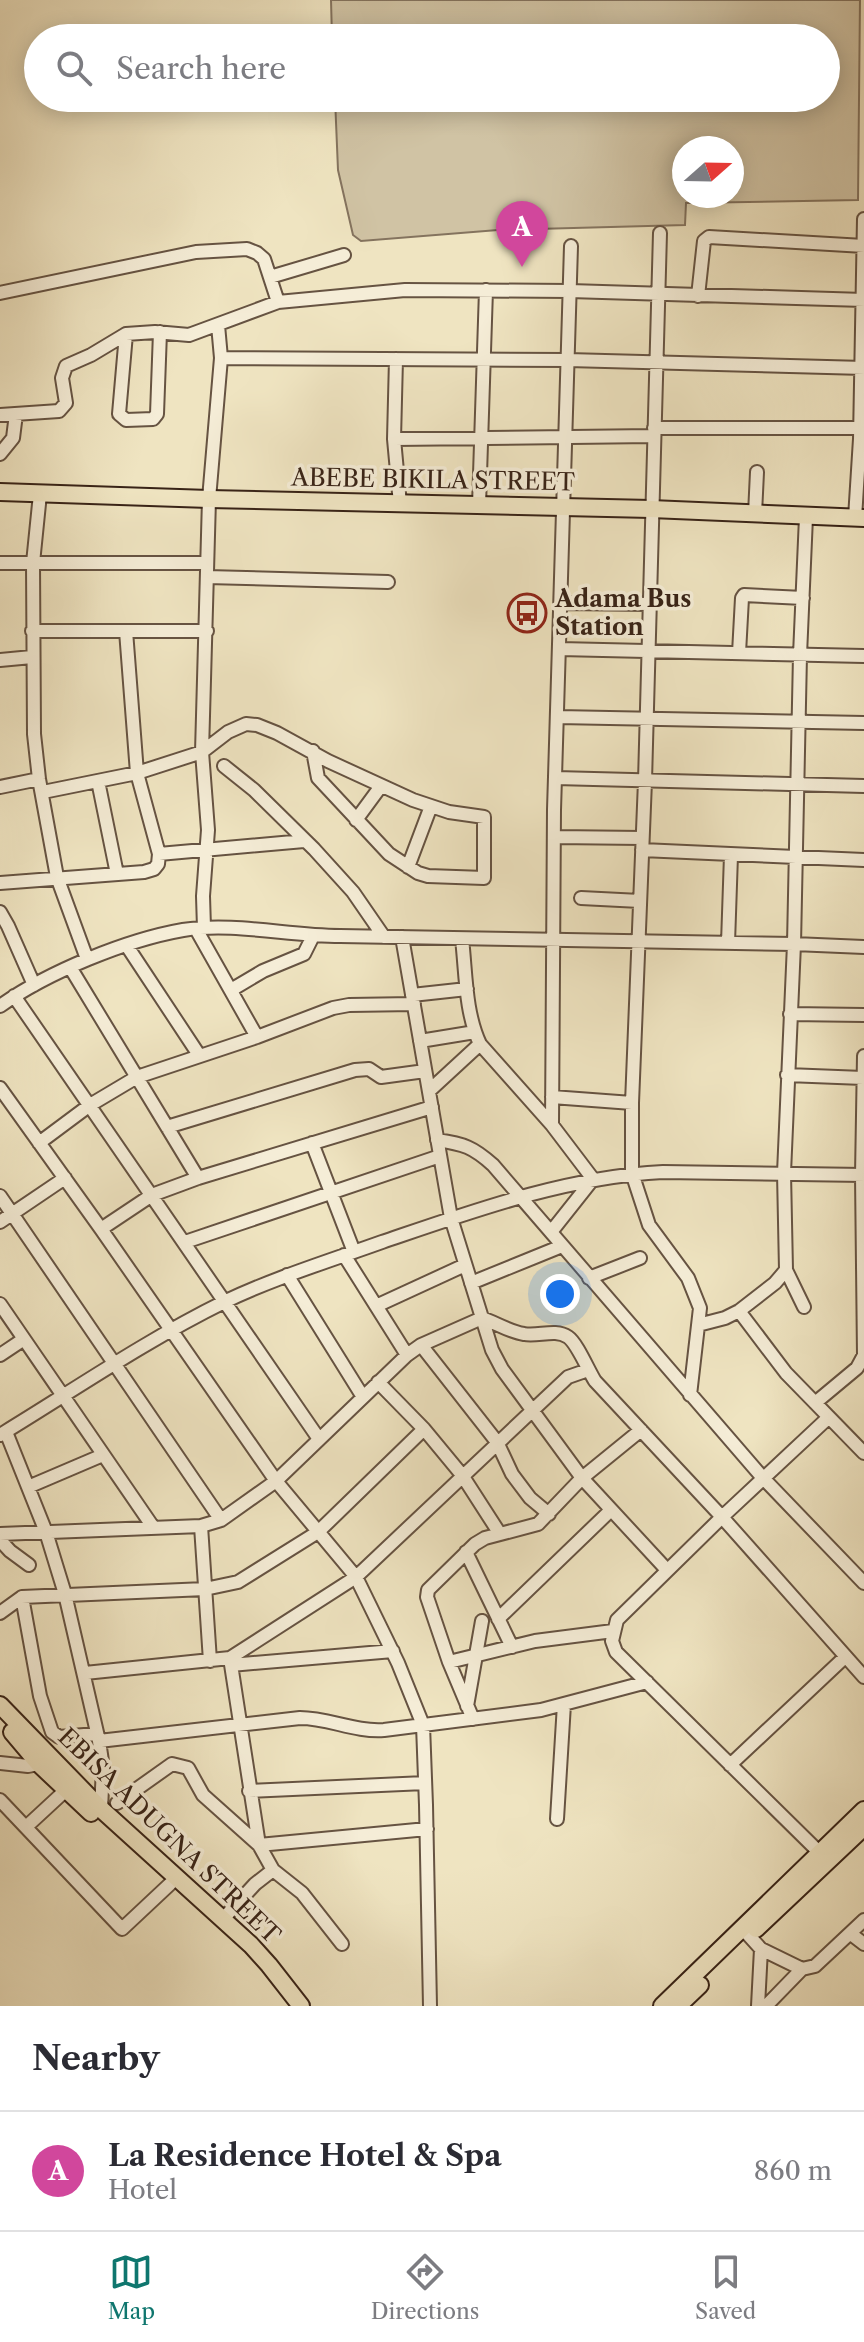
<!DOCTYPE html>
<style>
:root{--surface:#fff;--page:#f7f7f7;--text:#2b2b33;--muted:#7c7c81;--line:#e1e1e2;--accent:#0f766e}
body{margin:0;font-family:"Libre Caslon Text",serif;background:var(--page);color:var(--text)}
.compass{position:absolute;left:672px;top:136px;width:72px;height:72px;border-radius:50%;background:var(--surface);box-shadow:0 4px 20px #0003;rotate:70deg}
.you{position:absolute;left:560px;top:1294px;width:28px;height:28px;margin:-20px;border:6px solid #fff;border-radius:50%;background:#1a73e8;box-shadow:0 0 0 12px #1a73e833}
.badge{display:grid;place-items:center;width:52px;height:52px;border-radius:50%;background:var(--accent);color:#fff;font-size:26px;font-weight:700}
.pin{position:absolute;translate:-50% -66px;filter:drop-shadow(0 2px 4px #0008)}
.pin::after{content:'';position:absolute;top:42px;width:28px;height:24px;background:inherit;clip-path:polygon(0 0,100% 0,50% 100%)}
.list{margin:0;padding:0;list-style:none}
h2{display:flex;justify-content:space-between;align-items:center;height:104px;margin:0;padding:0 32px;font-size:34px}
h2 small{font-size:26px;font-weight:400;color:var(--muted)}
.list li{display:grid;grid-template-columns:52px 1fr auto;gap:24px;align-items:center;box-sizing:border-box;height:120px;padding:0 32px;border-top:2px solid var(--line)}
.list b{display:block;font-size:30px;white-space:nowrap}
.list p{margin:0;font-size:26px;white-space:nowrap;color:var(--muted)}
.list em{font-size:26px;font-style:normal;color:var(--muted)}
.icon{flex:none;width:44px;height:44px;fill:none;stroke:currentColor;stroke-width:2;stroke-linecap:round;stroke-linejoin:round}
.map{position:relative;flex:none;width:864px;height:2006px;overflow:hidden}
.search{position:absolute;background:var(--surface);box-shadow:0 4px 20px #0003;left:24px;right:24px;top:24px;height:88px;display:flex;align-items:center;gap:20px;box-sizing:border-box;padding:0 28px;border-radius:44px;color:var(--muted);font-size:30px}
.sheet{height:224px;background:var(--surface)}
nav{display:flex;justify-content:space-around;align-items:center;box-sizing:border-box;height:112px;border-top:2px solid var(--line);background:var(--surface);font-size:22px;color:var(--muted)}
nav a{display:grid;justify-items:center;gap:4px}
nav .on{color:var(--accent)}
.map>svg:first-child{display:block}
.green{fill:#d0c3a4;stroke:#84735e;stroke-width:2;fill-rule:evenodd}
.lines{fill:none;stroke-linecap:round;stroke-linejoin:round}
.minor-casing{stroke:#665342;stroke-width:16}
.major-casing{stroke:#382317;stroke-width:20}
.minor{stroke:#f5edd7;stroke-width:12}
.major{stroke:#efe4c1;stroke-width:16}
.labels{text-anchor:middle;stroke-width:7;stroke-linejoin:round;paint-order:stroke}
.street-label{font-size:24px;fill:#382317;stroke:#f5edd7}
.poi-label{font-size:24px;font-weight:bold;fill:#382317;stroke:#f5edd7;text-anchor:start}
</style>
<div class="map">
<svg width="864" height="2006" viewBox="0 0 864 2006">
<rect width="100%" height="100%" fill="#efe4c1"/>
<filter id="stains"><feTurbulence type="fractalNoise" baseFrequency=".0025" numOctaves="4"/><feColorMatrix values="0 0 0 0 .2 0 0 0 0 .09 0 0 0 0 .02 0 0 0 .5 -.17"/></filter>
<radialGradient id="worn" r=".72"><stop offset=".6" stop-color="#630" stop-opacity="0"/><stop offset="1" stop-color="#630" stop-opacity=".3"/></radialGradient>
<path class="green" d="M331,0H860L858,200L686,203L685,225L498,230L361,241L353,235L338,170L335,98H826V38H332ZM684,148H732V196H684Z"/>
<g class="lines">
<g class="minor-casing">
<path id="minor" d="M660,233L645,781L632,1103V1173L649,1225L688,1278L700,1308L690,1395
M270,277L344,255
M0,293L196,252L247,249L257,253L264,259L278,302
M698,296L704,241L709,237L864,246
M126,334L119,414L126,420L153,419L157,414L160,332
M221,358L568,360L864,368
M396,359L394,439L400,504
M0,415L59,411L66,403L62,378L66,366L91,355L126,334L155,332L189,335L278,302L405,290L570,291L864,300
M654,428H860
M394,439L653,436
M0,454L13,438L16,414
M40,494L33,563L34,734L39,779L57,877L87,959
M479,505L486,290
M755,514L757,472
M855,518L860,439L864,219
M0,563H207
M207,577L388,582
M561,603L649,604
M32,631H207
M560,649L864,656
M739,653L742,598L744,595L803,598
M0,660L32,657
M558,717L864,723
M224,766L254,790L314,849L353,892L384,937
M556,778L864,786
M98,781L117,874
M0,787L39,779
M43,792L137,773L202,752L228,732L246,724L257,725L277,733L328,761L413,800L449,812L484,817V878L428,876L418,873L389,854L318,778L313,751
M356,820L381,786
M555,837L642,838
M642,850L864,860
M159,854L304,841
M408,867L431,806
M0,883L144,872L154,869L158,864L159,854L137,773L126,631
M581,898L640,901
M0,912L8,926L34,985
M204,928L203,896L208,830L202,752L209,499L221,358L218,325
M196,929L257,1037
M402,937L451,1218L492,1350L502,1369L582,1478L667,1570
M462,939C466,973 465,1012 480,1044L552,1125
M728,943L731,855
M127,946L199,1055
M70,967L198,1178
M231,990L263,971L304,954L313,936
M412,995L467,989
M14,996L319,1439
M0,1006C48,972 126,940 183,930C235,922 288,936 340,936C491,938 643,942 794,944L864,947
M790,1014L864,1015
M420,1041L475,1032
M787,1075L863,1078
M0,1088L101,1229L276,1481L356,1577L398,1663L423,1725L426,1805L430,2006
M429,1091L480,1044
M552,1097L632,1103
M167,1127L355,1070L369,1069L381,1077L425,1071
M437,1140C464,1144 473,1147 493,1165L763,1478L864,1583
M39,1143L90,1105L137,1077L257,1037L333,1008L349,1005L414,1004
M312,1143L354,1252
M0,1196L221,1520
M0,1222L65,1178
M101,1229L152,1195L198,1178L432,1107
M551,1232L593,1179L552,1125L554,810L571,246
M185,1242L440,1156
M344,1255L407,1355
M786,1270L804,1307
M287,1275L363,1397
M589,1278L640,1258
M471,1283L562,1246
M0,1304L153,1527
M376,1306L465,1265
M739,1311L786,1373L864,1453
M698,1325L725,1318L739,1311L775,1283L786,1270L784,1173L794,944L800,655L806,517
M421,1345L497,1442L512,1474L530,1498L549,1514
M0,1355L24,1339
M378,1382L424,1429L462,1475L500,1534
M815,1403L857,1368L864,1355L862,1175L864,1056
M6,1432L46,1532L65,1594L99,1741L103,1768L101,1809
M0,1435C74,1390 145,1341 224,1302C274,1278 329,1261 382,1242C473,1211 566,1177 663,1172L864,1175
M28,1487L103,1455
M201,1526L210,1661
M0,1534L201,1526L221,1520L276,1481L407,1355L421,1345L482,1318C496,1323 510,1332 524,1334C538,1337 555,1328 568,1337C577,1343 588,1370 595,1381L722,1517L864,1677
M0,1540L10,1551L29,1565
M466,1552L512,1647
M22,1597L40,1696L52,1732L59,1737L97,1734
M0,1613L22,1597L205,1589L238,1582L318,1532L424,1429
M498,1619L611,1510
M449,1662L535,1641L613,1631
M231,1665L393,1651
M85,1673L230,1658L356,1577L568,1377L588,1370
M467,1706L482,1621
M473,1719L449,1662L427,1597L428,1590L475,1544L485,1538L538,1524L582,1478L641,1430
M99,1741L300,1718C329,1718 354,1732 384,1730L541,1710L647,1682
M0,1763L28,1766L39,1764
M730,1765L845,1657
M249,1791L425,1783
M0,1800L122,1929L170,1884
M117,1803L172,1764L188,1768L203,1795L259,1845L427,1829
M557,1819L564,1704
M26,1827L66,1790
M825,1858L616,1652L612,1641L617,1620L722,1517L829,1417
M273,1870L302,1893L342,1944
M223,1919L255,1884L273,1870L259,1845L230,1658
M742,1928L761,1949L802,1969L815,1966L864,1920
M851,1934L864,1944
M758,2006L761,1949
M766,2006L802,1969"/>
</g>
<g class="major-casing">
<path id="major" d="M0,492L209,499L651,509L864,518
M0,1705L101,1809L251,1945L269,1965L301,2006
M12,1732L39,1764L91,1813
M756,1929L864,1827
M662,2006L864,1810
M678,2006L700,1985"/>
</g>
<use href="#minor" class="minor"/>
<use href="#major" class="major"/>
</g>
<defs>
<g id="bus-ring" transform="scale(2)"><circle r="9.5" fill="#f5edd7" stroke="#8f2418" stroke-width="1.5"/><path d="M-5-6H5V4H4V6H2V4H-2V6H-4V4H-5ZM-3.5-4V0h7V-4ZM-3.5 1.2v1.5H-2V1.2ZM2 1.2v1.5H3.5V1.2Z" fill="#8f2418"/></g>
</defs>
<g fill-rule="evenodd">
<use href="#bus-ring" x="527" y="613"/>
</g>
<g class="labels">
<g class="street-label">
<text transform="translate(433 480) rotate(1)" y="8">ABEBE BIKILA STREET</text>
<text transform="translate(169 1836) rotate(44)" y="8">EBISA ADUGNA STREET</text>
</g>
<g class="poi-label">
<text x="555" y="607">Adama Bus<tspan x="555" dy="28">Station</tspan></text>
</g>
</g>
<rect width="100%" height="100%" filter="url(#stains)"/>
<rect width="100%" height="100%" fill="url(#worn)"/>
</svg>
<svg class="compass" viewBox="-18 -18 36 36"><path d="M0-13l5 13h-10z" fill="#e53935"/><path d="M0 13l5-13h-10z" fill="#7c7c81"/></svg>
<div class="you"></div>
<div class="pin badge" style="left:522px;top:267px;background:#d1479c">A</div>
<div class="search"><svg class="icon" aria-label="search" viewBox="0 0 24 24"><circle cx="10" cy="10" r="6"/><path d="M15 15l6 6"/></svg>Search here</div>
</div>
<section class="sheet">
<h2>Nearby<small></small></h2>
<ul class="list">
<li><span class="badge" style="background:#d1479c">A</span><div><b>La Residence Hotel &amp; Spa</b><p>Hotel</p></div><em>860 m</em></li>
</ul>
</section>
<nav>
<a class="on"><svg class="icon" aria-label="map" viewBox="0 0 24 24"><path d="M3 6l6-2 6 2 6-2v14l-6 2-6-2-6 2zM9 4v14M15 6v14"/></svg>Map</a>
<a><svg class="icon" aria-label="directions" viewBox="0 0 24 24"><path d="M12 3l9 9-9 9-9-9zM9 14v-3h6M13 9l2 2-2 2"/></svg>Directions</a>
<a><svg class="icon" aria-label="saved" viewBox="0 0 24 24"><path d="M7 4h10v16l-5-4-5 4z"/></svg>Saved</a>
</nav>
